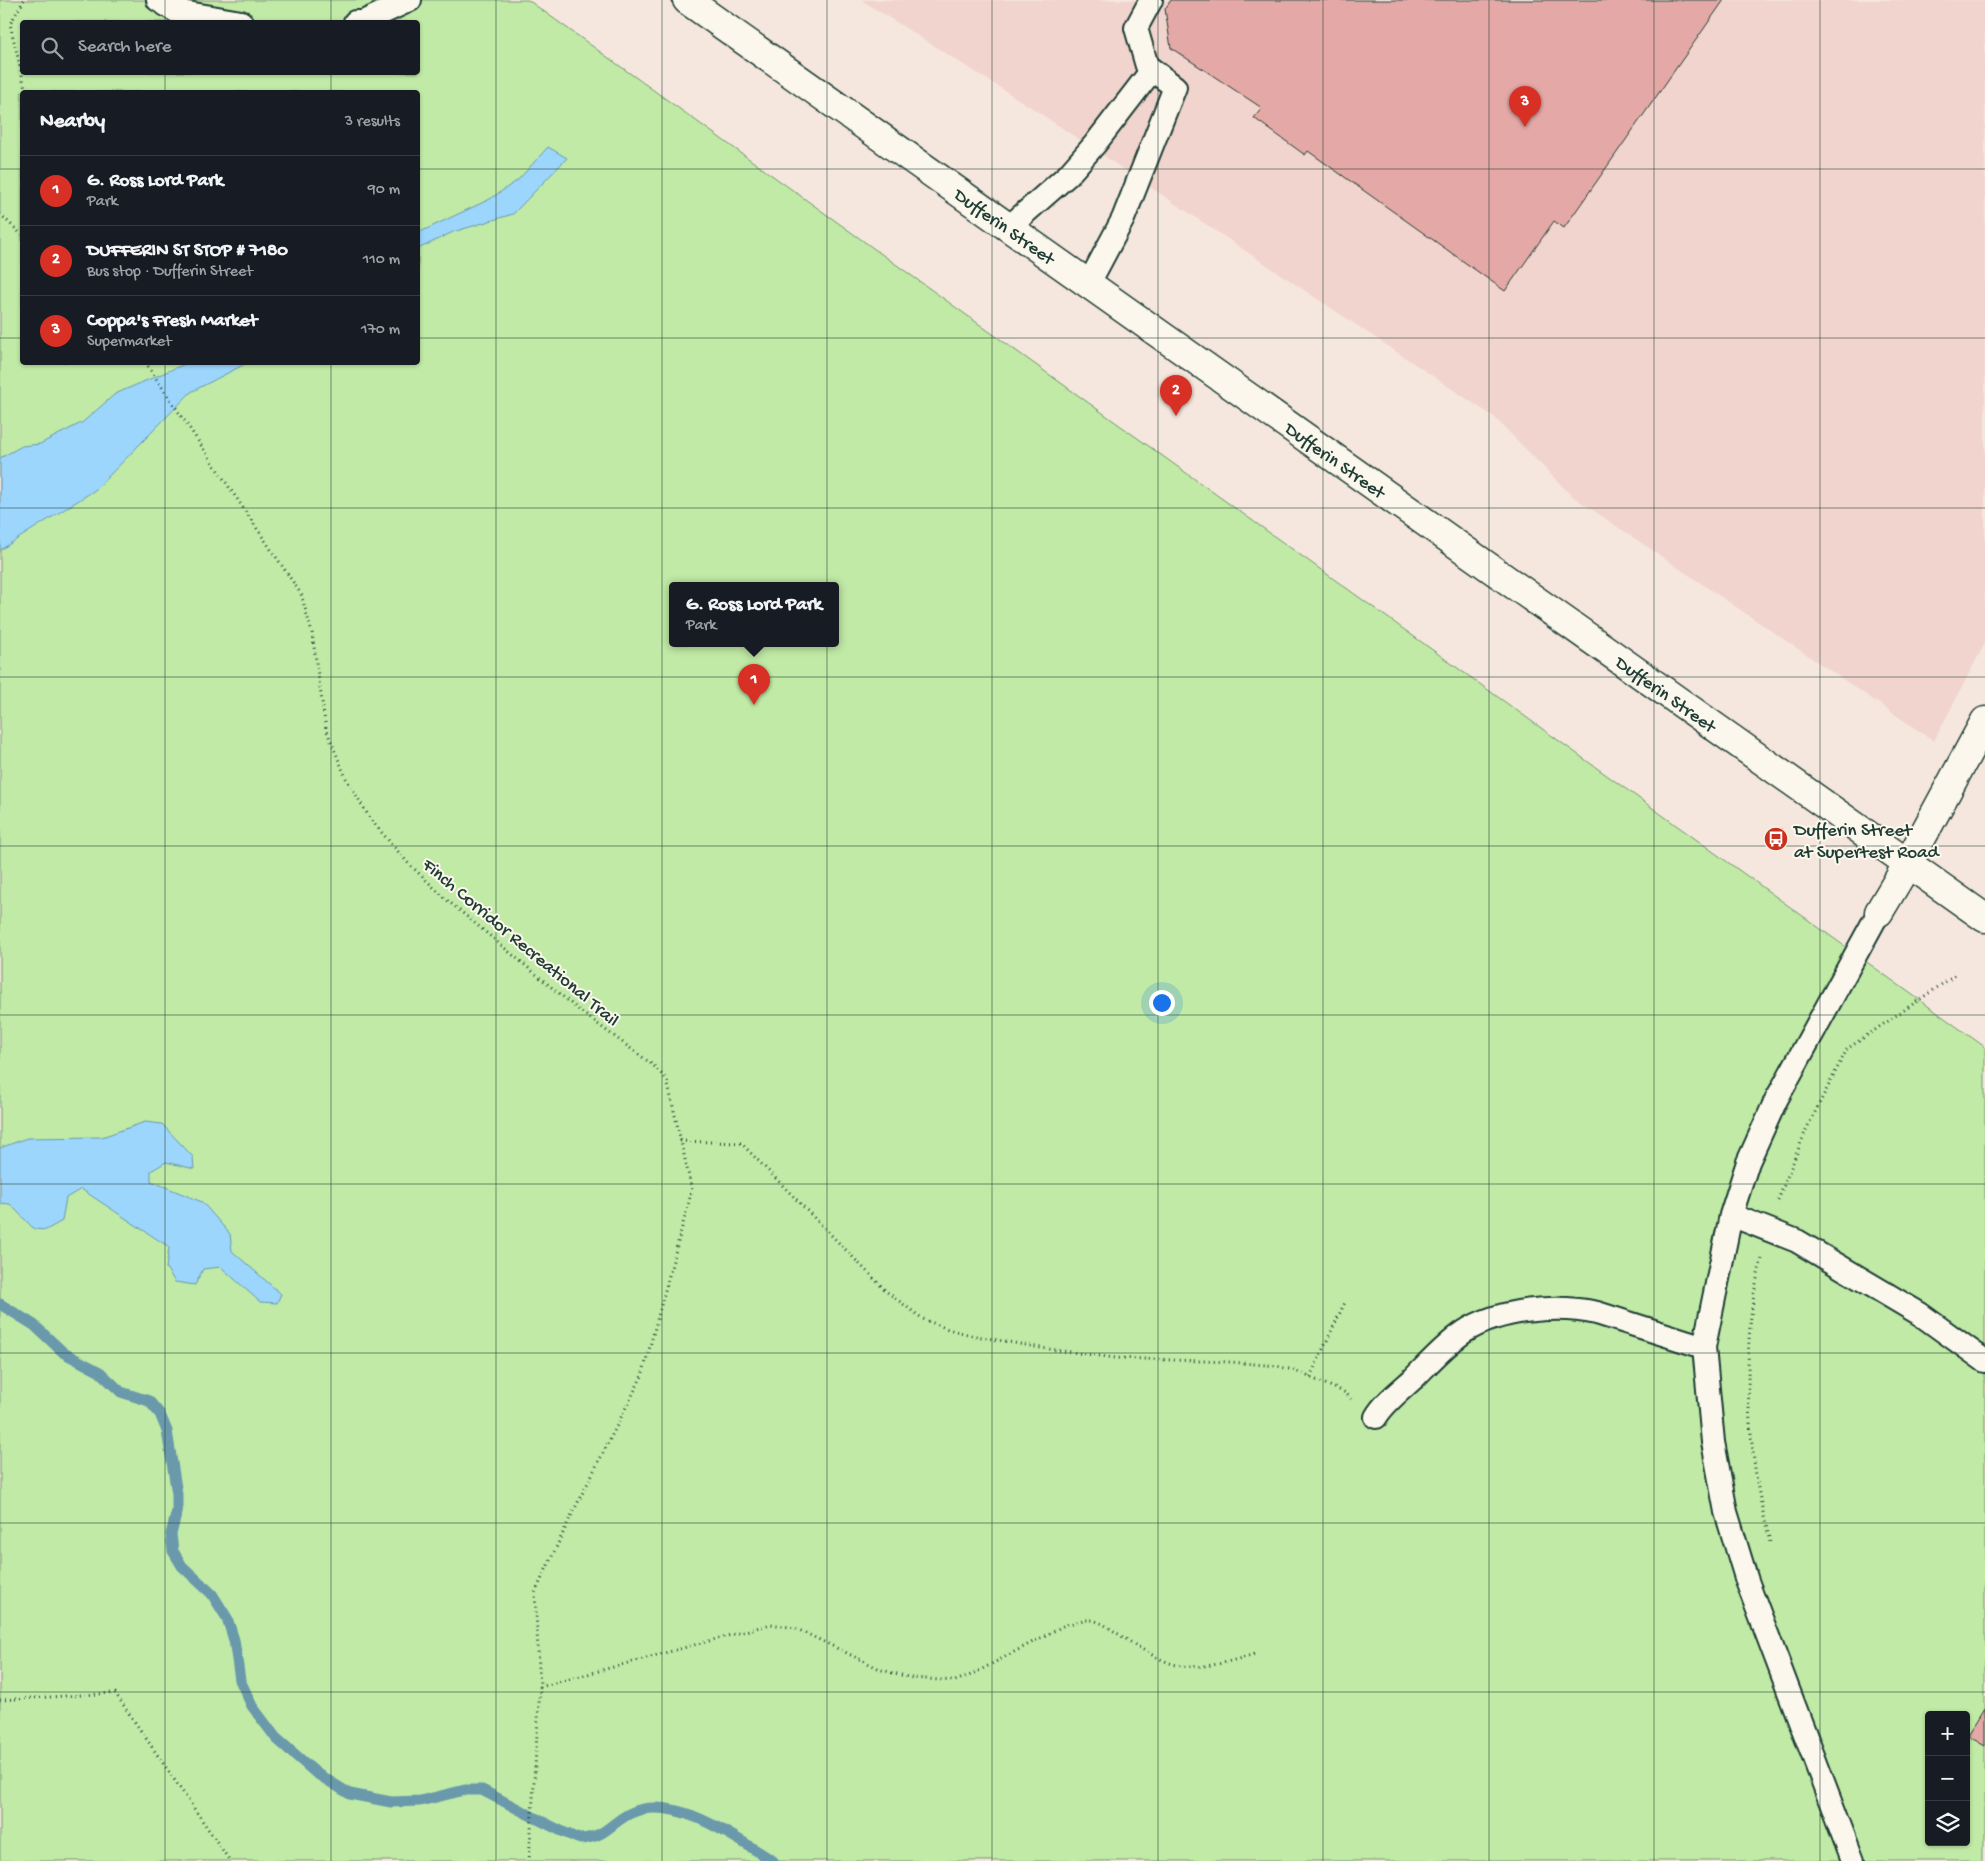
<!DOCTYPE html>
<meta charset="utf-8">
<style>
:root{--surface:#171b24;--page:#242831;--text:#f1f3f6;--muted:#9ea1a6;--line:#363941;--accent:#d93025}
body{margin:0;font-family:"Gochi Hand",sans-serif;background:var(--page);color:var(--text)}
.controls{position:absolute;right:15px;bottom:15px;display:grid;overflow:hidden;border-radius:5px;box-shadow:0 1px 4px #0004}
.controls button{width:45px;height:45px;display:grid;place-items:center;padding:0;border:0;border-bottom:1px solid var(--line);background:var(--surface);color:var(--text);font:25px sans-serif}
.you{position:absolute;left:1161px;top:1002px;width:18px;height:18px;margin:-12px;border:4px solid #fff;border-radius:50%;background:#1a73e8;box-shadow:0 0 0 8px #1a73e833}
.badge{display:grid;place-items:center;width:32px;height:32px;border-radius:50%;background:var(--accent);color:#fff;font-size:16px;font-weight:700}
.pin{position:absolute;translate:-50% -41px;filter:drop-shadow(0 1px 2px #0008)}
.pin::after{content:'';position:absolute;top:26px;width:18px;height:15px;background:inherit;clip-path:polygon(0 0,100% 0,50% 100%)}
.popup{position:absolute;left:669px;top:582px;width:170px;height:65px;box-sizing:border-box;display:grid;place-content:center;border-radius:5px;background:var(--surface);filter:drop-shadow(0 1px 4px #0005);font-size:16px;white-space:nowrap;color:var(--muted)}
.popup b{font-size:19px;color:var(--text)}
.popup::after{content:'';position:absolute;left:50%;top:100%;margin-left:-10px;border:10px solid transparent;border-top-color:var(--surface)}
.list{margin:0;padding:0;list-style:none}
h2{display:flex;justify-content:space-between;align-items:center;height:65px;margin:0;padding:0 20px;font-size:21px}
h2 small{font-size:16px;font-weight:400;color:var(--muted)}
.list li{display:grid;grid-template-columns:32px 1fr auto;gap:15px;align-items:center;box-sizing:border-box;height:70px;padding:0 20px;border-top:1px solid var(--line)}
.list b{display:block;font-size:19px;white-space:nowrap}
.list p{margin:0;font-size:16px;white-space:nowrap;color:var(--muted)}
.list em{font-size:16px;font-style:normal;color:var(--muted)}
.icon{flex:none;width:28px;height:28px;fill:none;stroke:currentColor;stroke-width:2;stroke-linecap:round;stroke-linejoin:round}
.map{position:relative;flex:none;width:1985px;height:1861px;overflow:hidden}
.search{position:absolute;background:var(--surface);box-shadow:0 1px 4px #0004;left:20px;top:20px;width:400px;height:55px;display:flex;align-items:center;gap:12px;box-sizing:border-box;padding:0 18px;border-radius:5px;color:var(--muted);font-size:19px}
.panel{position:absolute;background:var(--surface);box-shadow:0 1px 4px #0004;left:20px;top:90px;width:400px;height:275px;border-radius:5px}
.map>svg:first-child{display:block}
.built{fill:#f1d4cd}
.green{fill:#c0eaa6;stroke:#70946d;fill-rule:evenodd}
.water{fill:#9cd6fc;stroke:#6a99ac}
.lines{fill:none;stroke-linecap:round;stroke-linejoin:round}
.stream{stroke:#6a99ac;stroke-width:11}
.building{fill:#e4a9a6;stroke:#1f3d34}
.service-casing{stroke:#1f3d34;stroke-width:26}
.minor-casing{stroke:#1f3d34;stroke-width:31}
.secondary-casing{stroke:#1f3d34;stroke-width:31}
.path{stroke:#1f3d34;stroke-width:3;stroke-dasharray:1 4;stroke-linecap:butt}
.service{stroke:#fbf7ec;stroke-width:22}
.minor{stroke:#fbf7ec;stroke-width:28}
.secondary{stroke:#fbf7ec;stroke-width:28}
.grid{fill:none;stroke:#1f3d34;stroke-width:1;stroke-opacity:0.55}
.labels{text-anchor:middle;stroke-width:4;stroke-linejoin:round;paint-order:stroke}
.street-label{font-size:19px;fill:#1f3d34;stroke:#fbf7ec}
.poi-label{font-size:19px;fill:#1f3d34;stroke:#fbf7ec;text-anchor:start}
</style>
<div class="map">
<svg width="1985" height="1861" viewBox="0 0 1985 1861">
<rect width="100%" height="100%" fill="#f6e7de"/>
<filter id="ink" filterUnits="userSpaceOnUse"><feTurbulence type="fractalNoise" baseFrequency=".02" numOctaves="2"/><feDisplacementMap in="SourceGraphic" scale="10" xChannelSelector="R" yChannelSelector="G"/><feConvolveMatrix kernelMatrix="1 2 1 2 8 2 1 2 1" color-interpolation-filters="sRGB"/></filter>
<g filter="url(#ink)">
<path class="built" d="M861,0H1985V643L1934,741L1572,496L1494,417L1029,106Z"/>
<path class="green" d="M0,0H528L1985,1047V1861H0ZM22,22H418V72H22ZM22,92H418V362H22ZM673,586H835V644H673ZM1929,1715H1966V1842H1929Z"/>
<path class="water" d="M548,147L567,158L513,214L453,232L418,249V233L490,199L518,180Z
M187,363H247L191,392L95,490L0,550V458L22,446L40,444L83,422L115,394Z
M145,1122L162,1124L193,1157L194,1169L166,1162L151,1171V1181L202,1202L230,1234L232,1251L281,1294L277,1303L260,1302L221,1267L203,1269L195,1285L175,1282L166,1268L169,1247L81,1189L66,1198L62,1221L46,1230L34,1229L10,1204L0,1203V1148L27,1138L102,1137Z"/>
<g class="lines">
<path class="stream" d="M0,1304L34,1325L64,1353L100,1372L121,1392L149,1401L160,1414L167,1431L177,1494V1511L171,1534L173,1551L182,1566L212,1594L227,1618L234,1640L240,1680L252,1706L276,1738L316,1773L350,1794L391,1802L420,1801L465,1790H482C496,1797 573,1839 581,1839C607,1837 611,1822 631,1813C675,1793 736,1838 773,1861"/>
</g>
<path class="building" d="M1171,0H1724L1564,228L1554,221L1505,291L1308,151L1305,155L1254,118L1262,108L1171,48L1165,9Z
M1985,1708V1746L1968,1736Z"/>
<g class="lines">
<g class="service-casing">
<path id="service" d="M158,0L176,11L241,22
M355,22H363L410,0
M1009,227L1068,175L1095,144L1152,70
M1089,283L1123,219L1175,87L1147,66L1136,28L1151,0
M1731,1215L1797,1241L1920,1314L1985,1361
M1376,1417C1384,1403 1401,1390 1413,1379C1429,1363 1445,1345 1464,1332C1499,1309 1557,1304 1597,1313L1704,1347
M1853,1861L1747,1581L1726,1512L1713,1442L1704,1347L1731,1215L1748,1162L1776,1100L1879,912"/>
</g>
<g class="minor-casing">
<path id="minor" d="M1879,912L1907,865L1985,721"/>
</g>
<g class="secondary-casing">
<g id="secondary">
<path id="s1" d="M687,0L1985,918"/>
</g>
</g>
<path class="path" d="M24,0L10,24L26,92
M0,214L22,235
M145,362L301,594L312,633L326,729L346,778L371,820L408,863L447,900L580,1011L653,1065L667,1080L692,1190L642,1376L570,1518L535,1593L540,1687L529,1861
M680,1141L741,1143L887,1292L923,1319L948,1329L971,1335L1041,1348L1115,1358L1231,1362L1277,1366L1293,1370L1346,1393L1351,1399
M1778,1200L1806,1130L1847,1049L1957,974
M1762,1259C1743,1324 1746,1408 1756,1475C1759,1498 1765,1520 1770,1542
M1310,1377L1346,1300
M540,1687L771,1624L795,1628L882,1670L912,1678L955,1681L971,1675L1063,1626L1083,1620H1093L1103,1624C1124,1637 1158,1663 1182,1666C1207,1669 1231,1661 1255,1654
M0,1700L115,1693L230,1861"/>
<use href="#service" class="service"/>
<use href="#minor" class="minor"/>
<use href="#secondary" class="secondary"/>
</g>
</g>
<path class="grid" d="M165,0V22M331,0V22M496,0V1861M662,0V1861M827,0V1861M992,0V1861M1158,0V1861M1323,0V1861M1489,0V1861M1654,0V1861M1820,0V1861M165,72V92M331,72V92M0,169H22M418,169H1985M0,338H22M418,338H1985M165,362V1861M331,362V1861M0,508H1985M0,677H1985M0,846H1985M0,1015H1985M0,1184H1985M0,1353H1985M0,1523H1985M0,1692H1985"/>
<defs>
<g id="bus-disc" transform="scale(1.25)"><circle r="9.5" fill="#c8321e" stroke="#fbf7ec"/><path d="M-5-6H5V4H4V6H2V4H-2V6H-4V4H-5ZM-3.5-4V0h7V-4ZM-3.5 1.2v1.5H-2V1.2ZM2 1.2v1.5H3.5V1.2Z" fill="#fff"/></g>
</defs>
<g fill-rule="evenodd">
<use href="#bus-disc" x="1776" y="839"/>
</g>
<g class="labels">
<g class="street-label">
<text dy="7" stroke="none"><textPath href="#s1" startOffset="390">Dufferin Street</textPath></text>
<text dy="7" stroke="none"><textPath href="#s1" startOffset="795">Dufferin Street</textPath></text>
<text dy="7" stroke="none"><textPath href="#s1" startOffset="1200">Dufferin Street</textPath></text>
<text transform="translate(522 941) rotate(40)" y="7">Finch Corridor Recreational Trail</text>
</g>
<g class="poi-label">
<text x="1794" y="835">Dufferin Street<tspan x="1794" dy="22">at Supertest Road</tspan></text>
</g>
</g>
</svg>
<div class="controls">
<button>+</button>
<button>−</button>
<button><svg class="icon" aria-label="layers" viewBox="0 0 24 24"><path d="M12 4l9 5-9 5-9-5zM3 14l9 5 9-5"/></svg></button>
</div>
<div class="you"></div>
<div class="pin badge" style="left:754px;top:705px">1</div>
<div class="popup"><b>G. Ross Lord Park</b>Park</div>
<div class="pin badge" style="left:1176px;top:416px">2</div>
<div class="pin badge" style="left:1525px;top:127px">3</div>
<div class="search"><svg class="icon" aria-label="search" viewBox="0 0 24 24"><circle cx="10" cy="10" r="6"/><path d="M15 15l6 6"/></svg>Search here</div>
<section class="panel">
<h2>Nearby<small>3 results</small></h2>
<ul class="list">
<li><span class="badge">1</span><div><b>G. Ross Lord Park</b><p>Park</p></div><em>90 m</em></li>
<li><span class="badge">2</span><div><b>DUFFERIN ST STOP # 7180</b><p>Bus stop · Dufferin Street</p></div><em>110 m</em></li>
<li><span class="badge">3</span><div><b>Coppa's Fresh Market</b><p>Supermarket</p></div><em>170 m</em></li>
</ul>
</section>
</div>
